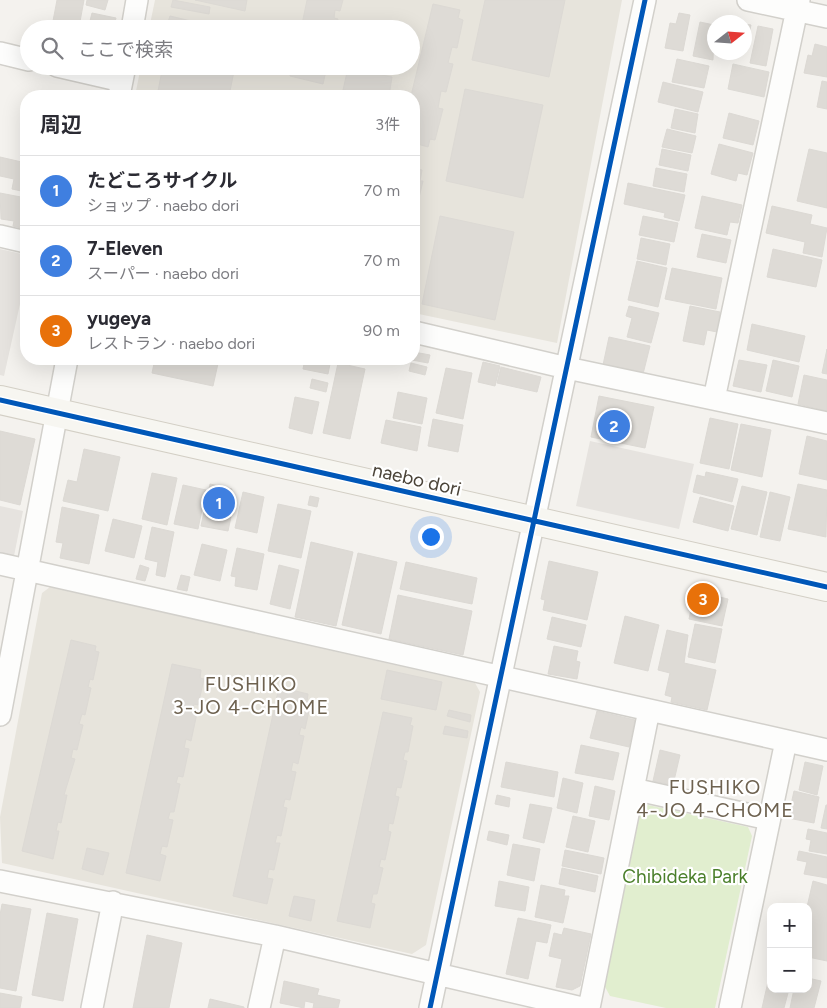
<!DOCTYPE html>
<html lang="ja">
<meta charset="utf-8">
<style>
:root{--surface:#fff;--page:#f2f2f3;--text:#2b2b33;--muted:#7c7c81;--line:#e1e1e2;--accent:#0b8043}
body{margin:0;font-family:Figtree,"Noto Sans JP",sans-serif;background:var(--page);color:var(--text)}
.controls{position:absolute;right:15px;bottom:15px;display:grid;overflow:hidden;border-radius:10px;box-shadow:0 5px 20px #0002}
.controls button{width:45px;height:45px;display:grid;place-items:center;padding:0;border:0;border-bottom:1px solid var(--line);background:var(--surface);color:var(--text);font:25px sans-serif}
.compass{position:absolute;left:707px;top:15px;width:45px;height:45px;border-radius:50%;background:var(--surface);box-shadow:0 5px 20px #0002;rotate:73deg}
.you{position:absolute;left:430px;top:536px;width:18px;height:18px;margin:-12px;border:4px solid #fff;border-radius:50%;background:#1a73e8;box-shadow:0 0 0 8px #1a73e833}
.badge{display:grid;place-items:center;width:32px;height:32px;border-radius:50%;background:var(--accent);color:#fff;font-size:16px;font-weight:700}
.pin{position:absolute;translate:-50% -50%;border:2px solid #fff;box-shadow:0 1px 5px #0006}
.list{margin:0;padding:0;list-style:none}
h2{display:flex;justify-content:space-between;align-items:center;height:65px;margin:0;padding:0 20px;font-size:21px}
h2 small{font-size:16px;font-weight:400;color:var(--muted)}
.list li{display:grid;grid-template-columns:32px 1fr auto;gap:15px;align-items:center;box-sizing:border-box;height:70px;padding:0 20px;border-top:1px solid var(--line)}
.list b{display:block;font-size:19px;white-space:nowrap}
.list p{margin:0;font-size:16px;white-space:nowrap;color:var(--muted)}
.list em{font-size:16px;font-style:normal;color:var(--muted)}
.icon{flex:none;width:28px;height:28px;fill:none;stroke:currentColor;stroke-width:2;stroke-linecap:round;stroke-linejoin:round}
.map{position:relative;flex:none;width:827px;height:1008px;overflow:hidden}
.search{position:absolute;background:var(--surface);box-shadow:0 5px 20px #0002;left:20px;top:20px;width:400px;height:55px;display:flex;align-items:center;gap:12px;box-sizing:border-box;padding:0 18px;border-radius:28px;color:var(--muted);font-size:19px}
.panel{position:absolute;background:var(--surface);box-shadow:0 5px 20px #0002;left:20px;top:90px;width:400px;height:275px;border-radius:20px}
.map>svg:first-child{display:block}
.residential{fill:#e7e4dc}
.green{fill:#e1eecf}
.parking{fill:#e6e3df}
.building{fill:#dedbd6;stroke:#dcd9d4}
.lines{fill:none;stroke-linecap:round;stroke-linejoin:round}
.street-casing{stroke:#d2d0cb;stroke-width:24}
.secondary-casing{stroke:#d3cfc5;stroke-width:30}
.street{stroke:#fdfdfc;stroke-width:21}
.secondary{stroke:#f7f6f1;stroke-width:28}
.cycleway-casing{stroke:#fff;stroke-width:8}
.cycleway{stroke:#0057b8;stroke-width:5}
.labels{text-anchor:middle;stroke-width:4.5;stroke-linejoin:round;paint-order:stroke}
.street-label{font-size:19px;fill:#4b4439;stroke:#fff}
.park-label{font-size:19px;fill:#4a7f2a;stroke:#fff}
.neighbourhood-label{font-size:20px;letter-spacing:1px;fill:#6e6250;stroke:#fff}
</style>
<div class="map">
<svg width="827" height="1008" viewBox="0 0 827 1008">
<rect width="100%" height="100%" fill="#f4f2ee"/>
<path class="residential" d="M155,0H622L557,343L414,313V96H135L141,66H411V29H149Z
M50,587L475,683L480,692L426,945L412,954L2,863L0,817L42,593Z"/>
<path class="green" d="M648,805L748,827L752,836L715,1008H666L610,996L604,985L641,809Z"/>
<path class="parking" d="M0,249L26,255V277L4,376L0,375Z
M590,441L694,464L679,529L576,506Z
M0,506L23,511L14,556L0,553Z"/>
<path class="building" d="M57,0H84L79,27L53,21Z
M87,0H108L105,10L86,5Z
M173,0L210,7L209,14L171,7Z
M195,0H247L245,11Z
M307,0H343L340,11L335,10L334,18L338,19L336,29H301Z
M485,0H565L549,77L472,60Z
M433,4L460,10L458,18L463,20L457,48L452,47L448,63L453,64L446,92L441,91L438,108L443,109L435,140L430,139L428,147L414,143V96H411Z
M92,13L116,18L113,29H88Z
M679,13L690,15L683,51L665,48L670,23L676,24Z
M170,16L191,21L189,29L167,25Z
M198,22L208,25L207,29H196Z
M700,22L714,25L713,60L693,56Z
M744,24L751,25L744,54L738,52H744Z
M758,26L773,29L766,66L750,63Z
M815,44L827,47V77L804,73L808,55L812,56Z
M677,59L709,66L704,88L672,82Z
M733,64L769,72L764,97L728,89Z
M163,66H235L229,96H157Z
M292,66H327L323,84L290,76Z
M348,68L392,77L389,96L349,95L350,91L343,90Z
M822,81L827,82V109L817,107Z
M663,82L703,92L698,112L658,102Z
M465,89L543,105L523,198L446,181Z
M55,92L78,96H55Z
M675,109L698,114L695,133L671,128Z
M729,113L759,121L753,145L723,138Z
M667,129L696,136L692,153L662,147Z
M719,144L753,153L747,175L738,173L736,181L711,174Z
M662,149L691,155L688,171L659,165Z
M809,149L827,153V208L797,201Z
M0,157L26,163V192L12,189L14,179L0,176Z
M414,168L422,170L420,181H423L416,210H414Z
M656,168L687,174L684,192L653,186Z
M628,183L685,195L679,221L664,217L665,213L624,204Z
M0,193L26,198L25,229L13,226L14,221L1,219Z
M702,196L742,205L738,223L730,222L727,235L695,228Z
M772,206L812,215L810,224L827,228L822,257L803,253L805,242L766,233Z
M440,216L514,232L495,320L422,304Z
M643,216L678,223L674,242L639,235Z
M702,234L731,240L726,263L697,257Z
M641,238L670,244L666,265L637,259Z
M773,249L822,260L816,287L767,277Z
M637,261L667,268L658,307L628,300Z
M672,268L722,278L716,309L665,299Z
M629,306L659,313L651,343L627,337L632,318L626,316Z
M690,306L720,312L717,332L707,330L704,345L683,341Z
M752,324L805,336L799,362L747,350Z
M609,337L650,346L643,374L603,365Z
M827,349V374L822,373Z
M414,352L430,355L428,363L412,360L414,359Z
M155,359H219L213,386L152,373Z
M305,359H331L328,374L303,369Z
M739,360L767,365L761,392L733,386Z
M773,360L799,366L792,397L766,391Z
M483,362L500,366L495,386L478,382Z
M338,363L365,369L350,439L323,433Z
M411,363L427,367L425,375L409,371Z
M501,367L541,377L537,392L497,383Z
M446,368L472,373L463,419L436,413Z
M804,375L827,380V411L798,404Z
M312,379L328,383L326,392L310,388Z
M398,392L427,398L422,424L393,418Z
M599,396L654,407L645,448L591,437Z
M295,397L319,402L312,434L289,428Z
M710,418L738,424L729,469L700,463Z
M433,419L463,425L458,452L428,446Z
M386,420L421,427L417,451L381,443Z
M741,424L771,430L762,477L731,470Z
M0,431L35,439L20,505L0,500Z
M807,436L827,441V480L799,474Z
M84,449L120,457L108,511L63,501L68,480L77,482Z
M706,472L738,479L732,502L693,492L697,475L705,477Z
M152,473L177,478L167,525L142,519Z
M210,484L232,489L226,516L231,517L228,531L201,526Z
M798,484L827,490L826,537L788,529Z
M183,485L206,490L198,529L174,524Z
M742,486L767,492L757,535L731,529Z
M243,492L264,497L257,533L235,528Z
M770,492L790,497L780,541L760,537Z
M310,496L319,498L317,507L308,505Z
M700,497L734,506L728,531L693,522Z
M278,504L311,511L301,558L268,551Z
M62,507L99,515L89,564L60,558L63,543L56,542Z
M113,519L142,526L134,558L105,551Z
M152,527L174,532L165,577L156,575L158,562L145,559Z
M311,542L353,552L336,626L295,617Z
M202,544L227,550L220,581L194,575Z
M237,548L264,554L257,590L235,586L236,577L231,576Z
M358,553L397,562L381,634L342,625Z
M549,561L598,572L587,620L543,610L545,600L541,599Z
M406,562L477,578L472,604L400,589Z
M140,565L149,568L145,581L136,579Z
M279,565L299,570L290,609L270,604Z
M181,575L190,577L187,591L177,589Z
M695,591L728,599L722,626L689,619Z
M398,595L472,611L463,655L389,639Z
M625,616L659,625L648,671L614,663Z
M552,617L586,625L581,647L547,639Z
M695,624L722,629L715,663L688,657Z
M667,630L688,635L684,663L716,670L707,710L671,702L672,697L665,695L670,673L658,670Z
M71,640L96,646L95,651L99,652L93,680L90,679L88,687L91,688L85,715L82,714L79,724L83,725L77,750L73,749L71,758L75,759L64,795H67L61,823L58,822L56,831H59L53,859L22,851Z
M554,646L578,651L576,661L580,662L577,679L548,674Z
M172,664L201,670L200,678L204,679L198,705L194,704L192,712L197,713L191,741L186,739L184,748L189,749L183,777L178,776L176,783L180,784L174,812H170L168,819L173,820L167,847L162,846L160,854L166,856L160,881L126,873Z
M387,670L442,682L436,710L381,699Z
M279,687L308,694L307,701L311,702L305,729L301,727L299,735L304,736L298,764L293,762L291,771L296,772L290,800L285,799L283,807L287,808L281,836L277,835L275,843H280L274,870L269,869L267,878L273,879L267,904L233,896Z
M449,710L471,715L470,722L447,716Z
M597,711L635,720L629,747L590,738Z
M383,712L412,718L410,725L413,726L408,752H405L403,760L407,761L401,788L397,787L395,796L399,797L393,824L389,823L388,831L391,832L385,860L381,859L379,867L383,868L377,894H373L371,903L375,904L370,928L337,921Z
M445,726L468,731L467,738L443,734Z
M581,745L619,753L613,780L575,773Z
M660,750L680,755L673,785L653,781Z
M506,762L558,772L554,797L501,787Z
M805,762L823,766L817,795L799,790Z
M563,778L583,783L577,813L557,808Z
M595,786L615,791L609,820L589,816Z
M794,791L819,797L814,823L788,818Z
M497,795L510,798L509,807L495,804Z
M530,804L552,808L544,843L523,838Z
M826,805H827V829L821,828Z
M573,816L595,821L588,852L566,847Z
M808,829L827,833V854L809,851L811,840L806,839Z
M489,831L509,835L507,845L487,840Z
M513,844L540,849L534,881L507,875Z
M87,848L109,853L103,875L82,869Z
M565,850L604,858L601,874L562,866Z
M799,851L827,857V878L804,874L807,862L797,860Z
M562,868L598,876L595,892L559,884Z
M499,881L529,887L525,911L495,906Z
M813,881L827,885V961L808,957L807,907Z
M541,885L565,890L564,896H569L563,923L535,917Z
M294,896L315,900L311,921L289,916Z
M2,904L31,909L16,991L0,988V915Z
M47,913L78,919L63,1001L32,995Z
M518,918L551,925L547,943L536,941L528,979L506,974Z
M564,928L591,934L580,986L572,990L556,987L562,959L549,956L554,933L562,935Z
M147,935L182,943L169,1008H133Z
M770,973L771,989H789L784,1008H762Z
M808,978L821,981L814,1008H790L794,989H808Z
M284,981L319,989L317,995L340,1000L338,1008H313L314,1003L305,1001L304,1008L280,1003Z
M0,993L22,997L20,1008H0Z
M210,999L244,1007V1008H208Z"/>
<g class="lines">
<g class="street-casing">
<path id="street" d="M748,0L827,17
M132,29L137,0
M0,53L29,60
M57,66L122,81
M119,96L125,66
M0,236L26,242
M414,332L567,368L827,423
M714,399L799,0
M0,564L827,750
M0,715L67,359
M633,789L769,819
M0,881L275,936L582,1008
M92,1008L113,902
M259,1008L275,936
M430,1008L645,0
M589,1008L649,710
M730,1008L786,741"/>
</g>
<g class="secondary-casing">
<path id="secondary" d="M0,400L827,587"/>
</g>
<use href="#street" class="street"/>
<use href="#secondary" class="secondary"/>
<g class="cycleway-casing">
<path id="cycleway" d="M0,400L827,587
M430,1008L645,0"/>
</g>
<use href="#cycleway" class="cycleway"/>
</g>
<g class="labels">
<g class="street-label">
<text transform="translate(417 479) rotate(13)" y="7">naebo dori</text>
</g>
<g class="park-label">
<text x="685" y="883">Chibideka Park</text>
</g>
<g class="neighbourhood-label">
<text x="251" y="691">FUSHIKO<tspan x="251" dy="23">3-JO 4-CHOME</tspan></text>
<text x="715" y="794">FUSHIKO<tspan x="715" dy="23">4-JO 4-CHOME</tspan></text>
</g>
</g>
</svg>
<div class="controls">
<button>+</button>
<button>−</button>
</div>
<svg class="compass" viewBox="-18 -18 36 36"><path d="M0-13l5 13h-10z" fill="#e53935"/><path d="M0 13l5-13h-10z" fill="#7c7c81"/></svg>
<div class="you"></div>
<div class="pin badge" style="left:219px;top:503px;background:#3f7fe0">1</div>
<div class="pin badge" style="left:614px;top:426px;background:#3f7fe0">2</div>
<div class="pin badge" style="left:703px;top:599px;background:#e8710a">3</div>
<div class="search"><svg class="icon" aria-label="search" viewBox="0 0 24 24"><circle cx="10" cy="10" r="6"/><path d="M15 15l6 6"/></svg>ここで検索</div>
<section class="panel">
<h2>周辺<small>3件</small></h2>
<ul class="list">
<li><span class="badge" style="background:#3f7fe0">1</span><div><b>たどころサイクル</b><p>ショップ · naebo dori</p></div><em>70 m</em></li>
<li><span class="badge" style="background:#3f7fe0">2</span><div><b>7-Eleven</b><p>スーパー · naebo dori</p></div><em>70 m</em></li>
<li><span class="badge" style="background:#e8710a">3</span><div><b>yugeya</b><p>レストラン · naebo dori</p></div><em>90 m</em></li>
</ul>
</section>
</div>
